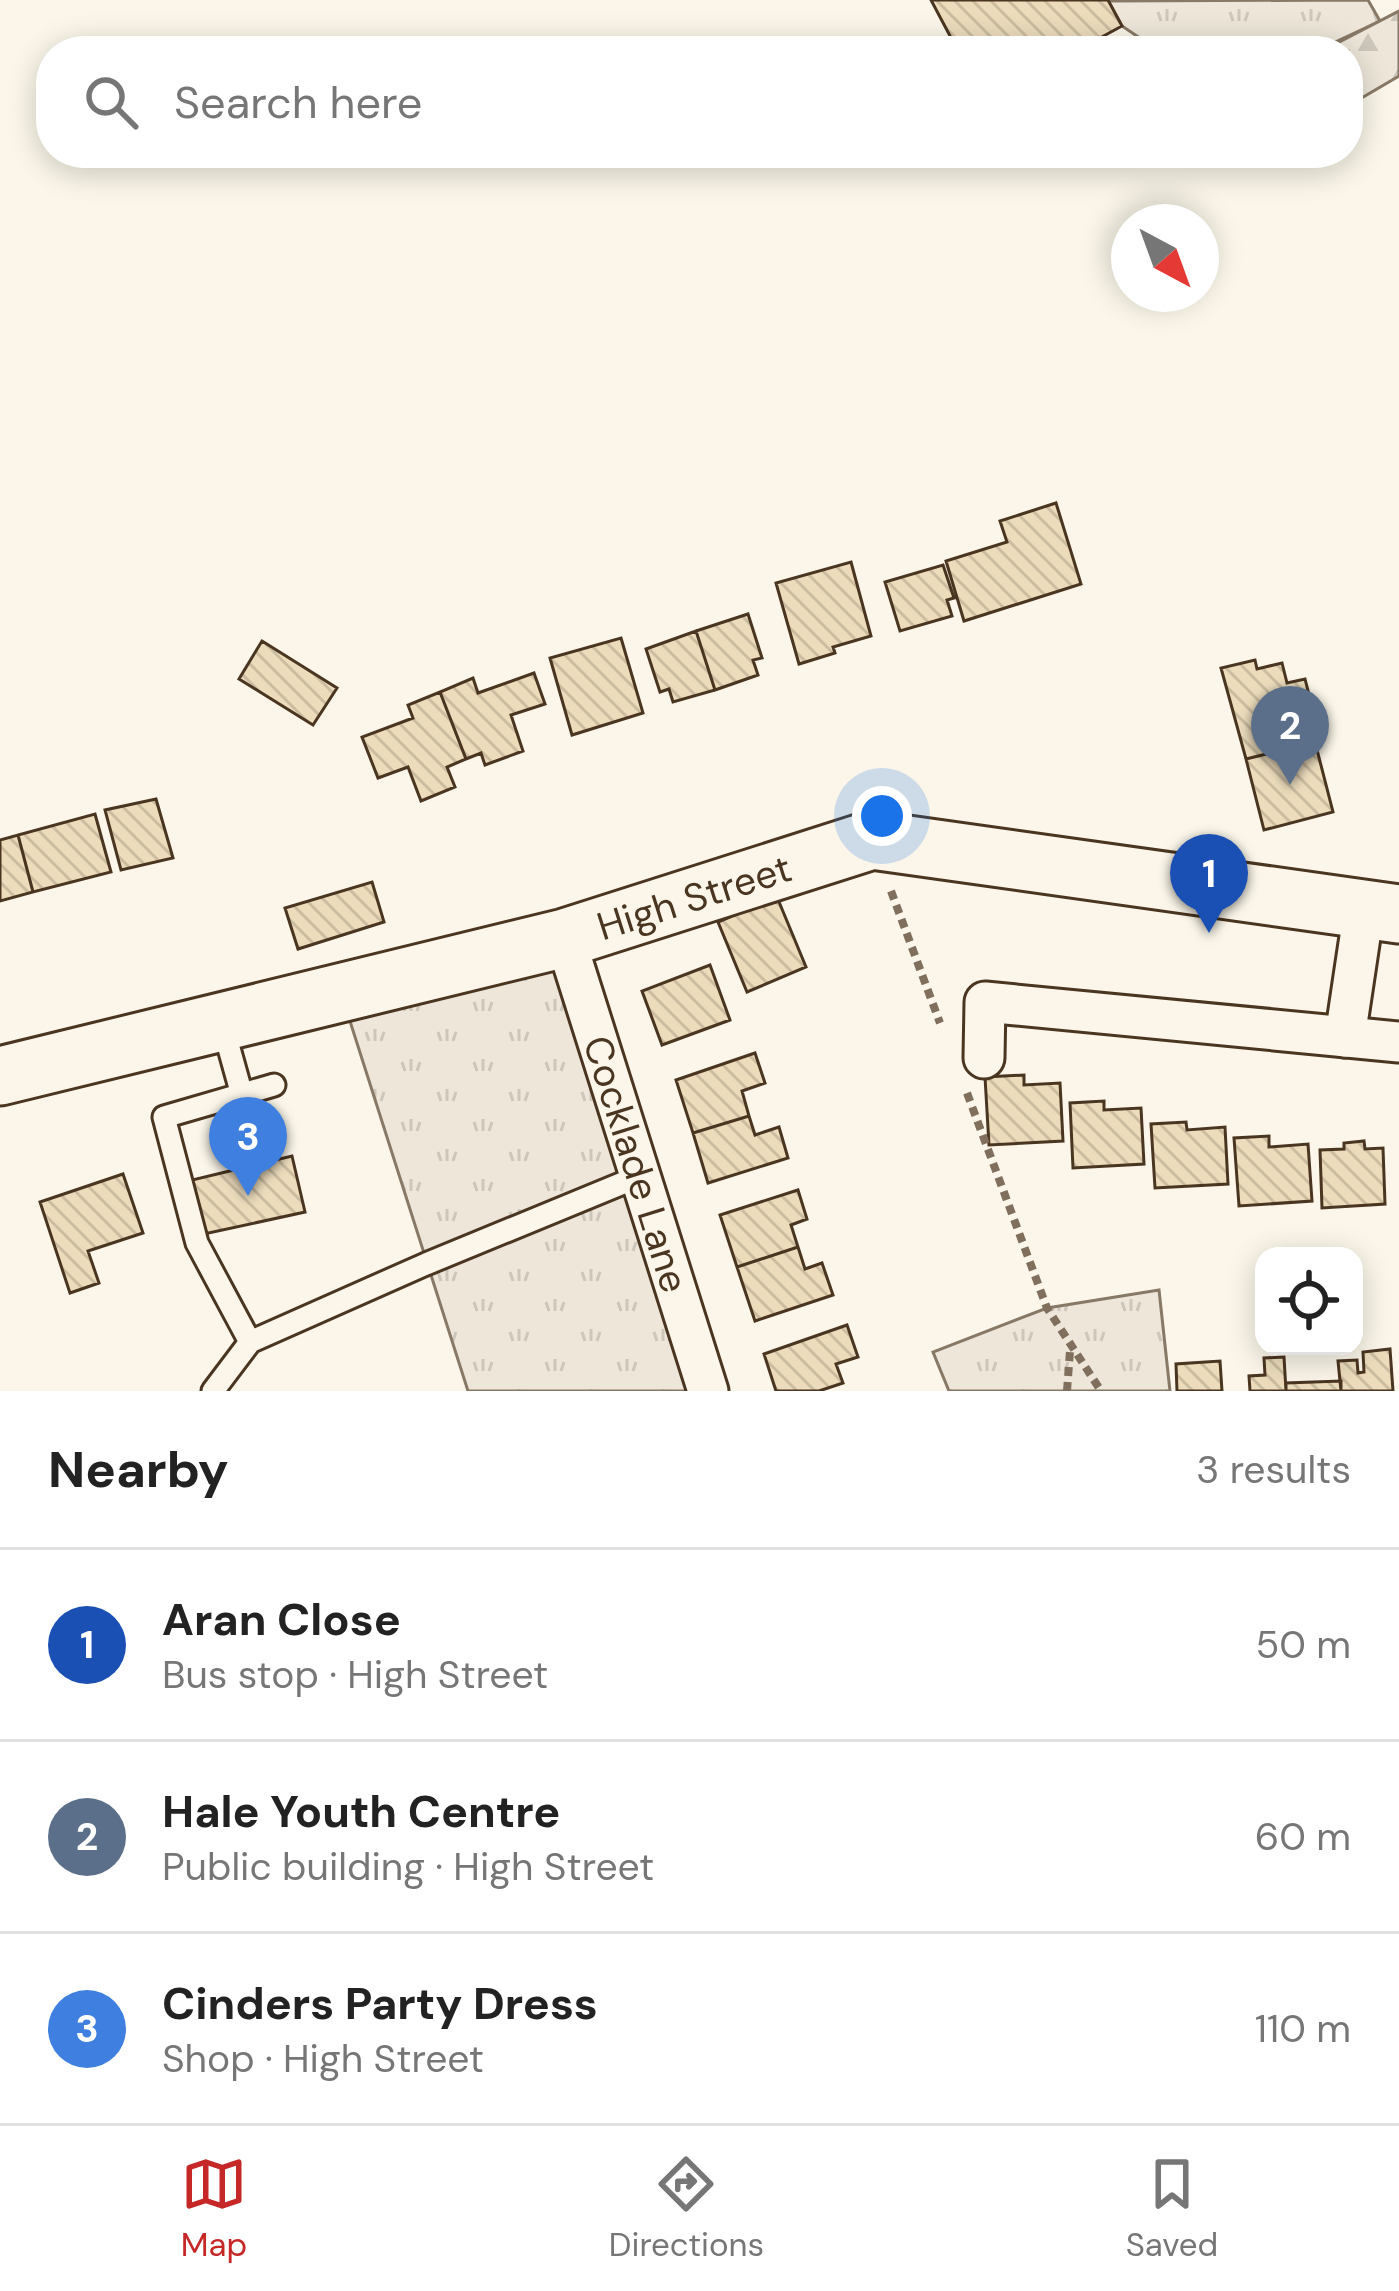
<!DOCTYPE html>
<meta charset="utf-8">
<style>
:root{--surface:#fff;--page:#f6f6f6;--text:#222;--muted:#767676;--line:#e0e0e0;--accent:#c62828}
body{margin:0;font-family:"DM Sans",sans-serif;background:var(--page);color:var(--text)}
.controls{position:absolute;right:36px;bottom:36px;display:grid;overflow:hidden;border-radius:24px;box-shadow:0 6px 30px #0003}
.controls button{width:108px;height:108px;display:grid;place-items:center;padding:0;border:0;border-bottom:3px solid var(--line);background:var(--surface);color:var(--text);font:60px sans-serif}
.compass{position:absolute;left:1111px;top:204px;width:108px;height:108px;border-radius:50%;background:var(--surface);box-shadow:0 6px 30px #0003;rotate:139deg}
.you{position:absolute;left:882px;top:816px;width:42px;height:42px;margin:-30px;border:9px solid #fff;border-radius:50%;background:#1a73e8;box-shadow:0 0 0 18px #1a73e833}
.badge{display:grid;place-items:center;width:78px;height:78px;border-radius:50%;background:var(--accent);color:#fff;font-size:39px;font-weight:700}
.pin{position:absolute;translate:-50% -99px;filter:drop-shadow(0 3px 6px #0008)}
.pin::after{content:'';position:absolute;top:63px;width:42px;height:36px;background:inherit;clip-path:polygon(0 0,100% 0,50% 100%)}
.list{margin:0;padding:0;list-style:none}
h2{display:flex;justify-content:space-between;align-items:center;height:156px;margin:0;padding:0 48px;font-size:51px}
h2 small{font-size:39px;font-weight:400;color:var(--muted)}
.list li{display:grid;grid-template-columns:78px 1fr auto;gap:36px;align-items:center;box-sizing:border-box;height:192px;padding:0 48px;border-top:3px solid var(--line)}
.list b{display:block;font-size:45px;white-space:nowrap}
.list p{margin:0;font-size:39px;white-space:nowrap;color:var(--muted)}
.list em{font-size:39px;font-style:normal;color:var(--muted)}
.icon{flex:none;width:66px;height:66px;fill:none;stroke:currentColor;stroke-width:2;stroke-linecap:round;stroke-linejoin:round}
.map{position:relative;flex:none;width:1399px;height:1391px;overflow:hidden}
.search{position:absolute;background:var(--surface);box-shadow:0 6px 30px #0003;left:36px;right:36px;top:36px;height:132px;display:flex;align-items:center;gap:30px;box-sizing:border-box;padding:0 42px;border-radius:48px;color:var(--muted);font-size:45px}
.sheet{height:732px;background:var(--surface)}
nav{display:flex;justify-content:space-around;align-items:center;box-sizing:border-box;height:168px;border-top:3px solid var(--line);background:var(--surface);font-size:33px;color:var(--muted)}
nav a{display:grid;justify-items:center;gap:6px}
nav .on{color:var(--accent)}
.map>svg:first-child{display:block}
.grass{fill:url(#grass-tufts);stroke:#887966;stroke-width:3}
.forest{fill:url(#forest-firs);stroke:#887966;stroke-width:3}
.building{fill:url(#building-back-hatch);stroke:#4a3520;stroke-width:3}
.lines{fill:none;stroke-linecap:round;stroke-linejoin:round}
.lane-casing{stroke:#4a3520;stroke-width:27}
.street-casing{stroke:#4a3520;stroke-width:45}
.secondary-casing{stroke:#4a3520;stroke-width:63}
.path{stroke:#7f6f5c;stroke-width:8;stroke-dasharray:9 6;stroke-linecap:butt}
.lane{stroke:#fbf6e9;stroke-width:21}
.street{stroke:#fbf6e9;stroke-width:39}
.secondary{stroke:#fbf6e9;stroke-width:57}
.labels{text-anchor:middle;stroke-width:9;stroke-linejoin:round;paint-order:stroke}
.street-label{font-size:39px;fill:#4a3520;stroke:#fbf6e9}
</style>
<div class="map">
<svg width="1399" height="1391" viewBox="0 0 1399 1391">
<defs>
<pattern id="grass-tufts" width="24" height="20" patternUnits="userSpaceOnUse" patternTransform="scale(3)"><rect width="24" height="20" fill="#ede6d9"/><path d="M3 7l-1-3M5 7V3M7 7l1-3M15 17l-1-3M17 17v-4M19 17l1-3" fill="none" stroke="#cdc6ba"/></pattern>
<pattern id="forest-firs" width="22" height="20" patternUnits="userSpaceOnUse" patternTransform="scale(3)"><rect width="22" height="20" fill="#ede6d9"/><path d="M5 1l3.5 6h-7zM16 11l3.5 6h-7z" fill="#cdc6ba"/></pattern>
<pattern id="building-back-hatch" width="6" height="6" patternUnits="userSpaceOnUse" patternTransform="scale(3)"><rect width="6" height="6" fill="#ecdcbc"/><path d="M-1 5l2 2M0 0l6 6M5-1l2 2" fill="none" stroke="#ccbda1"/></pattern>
</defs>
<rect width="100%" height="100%" fill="#fbf6e9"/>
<path class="grass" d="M1368,0L1380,21L1316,51H1159L1122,26L1108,1Z
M565,938L708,1391H468L341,993Z
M1159,1290L1170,1391H949L933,1352L1047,1308Z"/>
<path class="forest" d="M1399,11V76L1348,106V51H1322Z"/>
<path class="building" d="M931,0H1108L1122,26L1076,51H958Z
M1056,503L1081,584L964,621L946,561L1007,542L1000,521Z
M851,562L871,636L833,647L835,653L799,664L776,583Z
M943,565L954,598L947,600L952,616L900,631L885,582Z
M748,614L762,658L753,660L758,675L715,690L696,631Z
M696,631L715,690L673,702L669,689L660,692L646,649Z
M621,638L643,713L572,735L550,658Z
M262,641L337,688L313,725L239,679Z
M1255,660L1257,669L1282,663L1287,683L1305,679L1316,722L1295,727L1299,746L1246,759L1221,668Z
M534,673L545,704L511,715L523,751L485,765L481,753L466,759L440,692L473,678L478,693Z
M440,692L466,759L447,767L455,787L421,801L408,767L378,778L362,737L413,718L408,705Z
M1315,742L1333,812L1264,830L1246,759Z
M156,799L173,858L121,870L105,810Z
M95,814L111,872L33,892L18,835Z
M18,835L33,892L0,901V840Z
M372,882L384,922L298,949L285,908Z
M777,897L806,967L747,992L718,922Z
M710,965L730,1020L662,1045L642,991Z
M755,1053L765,1083L742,1091L749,1116L693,1133L676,1080Z
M1024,1075V1085L1060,1083L1063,1141L989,1145L985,1077Z
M1104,1101V1110L1141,1108L1144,1164L1073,1168L1070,1103Z
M749,1116L755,1135L779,1127L788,1158L708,1183L693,1133Z
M1186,1122L1187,1130L1225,1127L1228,1184L1155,1188L1151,1124Z
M1269,1136V1147L1308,1144L1312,1201L1239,1206L1234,1138Z
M1364,1141L1365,1149L1383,1148L1385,1204L1322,1208L1320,1150L1344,1149V1143Z
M292,1156L305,1212L204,1234L192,1180Z
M123,1174L143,1233L88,1251L99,1283L70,1293L40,1202Z
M798,1190L807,1219L791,1225L798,1247L737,1267L720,1215Z
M798,1247L805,1269L822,1263L833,1295L755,1321L737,1267Z
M847,1325L858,1357L836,1364L843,1383L819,1391H776L764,1354Z
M1390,1349L1393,1391H1341L1338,1361L1357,1360L1358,1373L1364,1372L1363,1352Z
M1284,1357L1286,1391H1250L1249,1376L1265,1375L1264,1358Z
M1220,1361L1222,1391H1177L1176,1364Z
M1341,1381V1391H1286V1383Z"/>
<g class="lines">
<g class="lane-casing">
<path id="lane" d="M222,1023L242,1095
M250,1342L197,1243L164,1117L274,1085
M213,1391L250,1342L426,1264L640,1176"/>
</g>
<g class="street-casing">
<g id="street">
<path id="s1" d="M565,938L708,1391"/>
<path d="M1345,1037L1364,910"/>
<path d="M984,1058L985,1002L1399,1042"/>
</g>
</g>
<g class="secondary-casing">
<g id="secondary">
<path id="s2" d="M0,1076L565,938L872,840L1399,914"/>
</g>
</g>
<path class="path" d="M891,891L940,1023
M967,1093L1047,1308L1101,1391
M1067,1391L1070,1351"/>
<use href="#lane" class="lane"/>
<use href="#street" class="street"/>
<use href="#secondary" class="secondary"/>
</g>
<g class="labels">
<g class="street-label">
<text dy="14" stroke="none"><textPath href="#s2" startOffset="717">High Street</textPath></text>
<text dy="14" stroke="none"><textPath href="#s1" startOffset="237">Cocklade Lane</textPath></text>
</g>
</g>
</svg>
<div class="controls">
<button><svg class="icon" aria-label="locate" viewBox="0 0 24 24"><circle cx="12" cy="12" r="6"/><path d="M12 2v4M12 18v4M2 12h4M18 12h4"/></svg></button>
</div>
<svg class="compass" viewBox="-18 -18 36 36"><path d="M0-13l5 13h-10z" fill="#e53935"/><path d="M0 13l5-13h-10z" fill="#767676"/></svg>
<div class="you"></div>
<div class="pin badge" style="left:1209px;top:933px;background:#1a4fb4">1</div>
<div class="pin badge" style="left:1290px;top:785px;background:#5c6f8a">2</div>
<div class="pin badge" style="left:248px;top:1196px;background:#3f7fe0">3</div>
<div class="search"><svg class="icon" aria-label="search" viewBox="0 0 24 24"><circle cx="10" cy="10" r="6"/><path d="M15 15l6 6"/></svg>Search here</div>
</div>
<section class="sheet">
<h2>Nearby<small>3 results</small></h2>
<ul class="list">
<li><span class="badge" style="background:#1a4fb4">1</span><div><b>Aran Close</b><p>Bus stop · High Street</p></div><em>50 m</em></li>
<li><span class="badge" style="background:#5c6f8a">2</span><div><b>Hale Youth Centre</b><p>Public building · High Street</p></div><em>60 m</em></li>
<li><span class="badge" style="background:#3f7fe0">3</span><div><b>Cinders Party Dress</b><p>Shop · High Street</p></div><em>110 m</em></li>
</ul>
</section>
<nav>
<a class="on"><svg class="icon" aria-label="map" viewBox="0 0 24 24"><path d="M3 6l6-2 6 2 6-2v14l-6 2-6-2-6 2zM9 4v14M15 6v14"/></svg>Map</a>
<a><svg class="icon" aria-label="directions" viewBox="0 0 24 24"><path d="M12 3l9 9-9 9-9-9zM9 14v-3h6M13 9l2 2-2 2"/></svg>Directions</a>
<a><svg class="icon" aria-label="saved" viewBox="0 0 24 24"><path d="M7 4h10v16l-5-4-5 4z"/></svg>Saved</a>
</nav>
